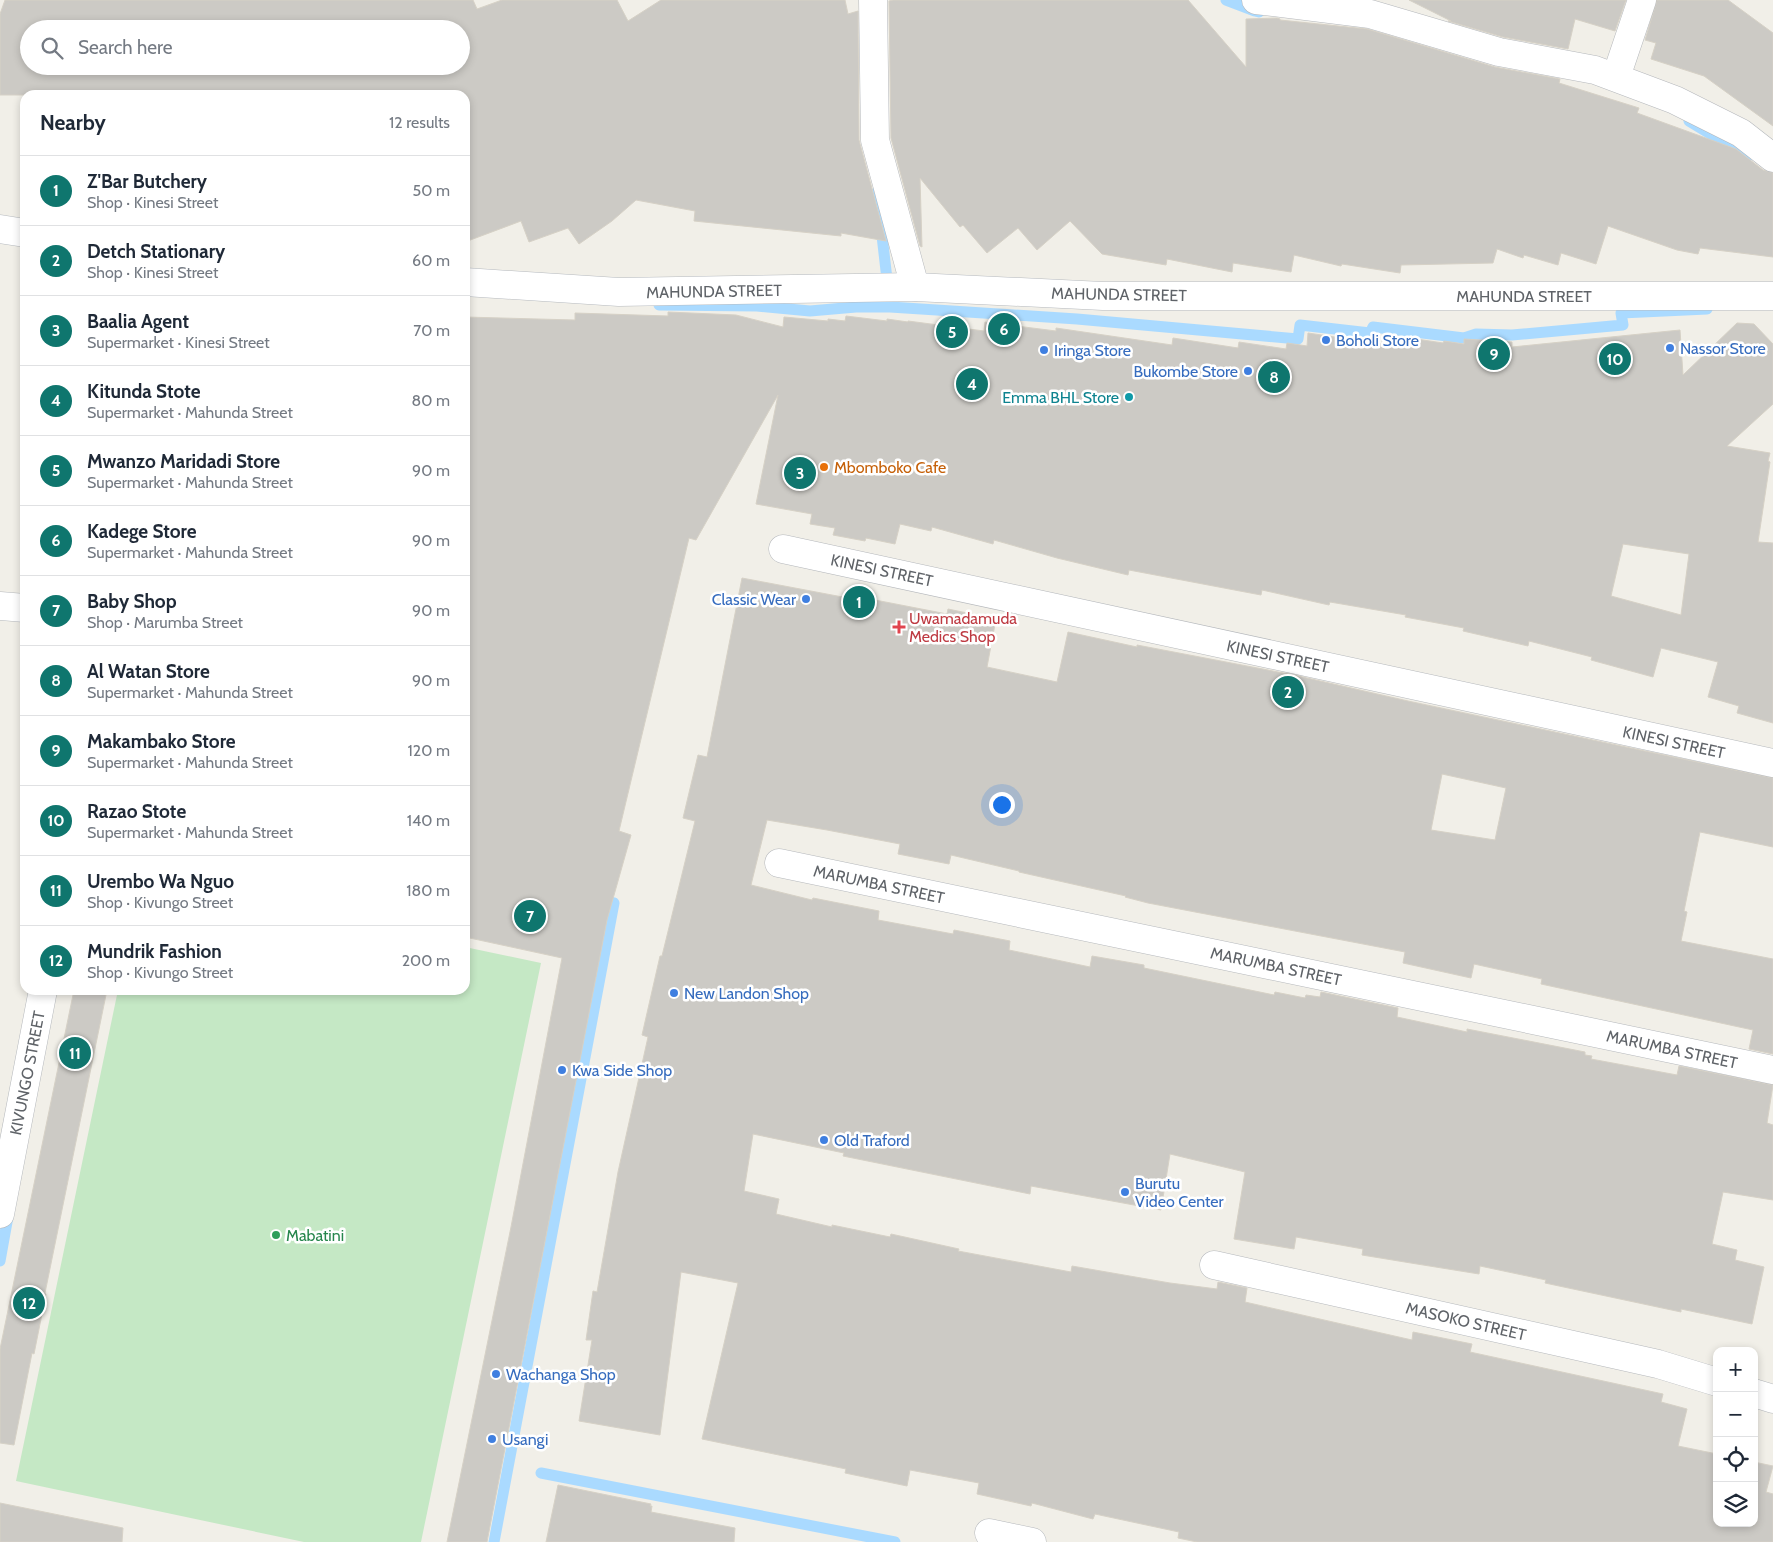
<!DOCTYPE html>
<meta charset="utf-8">
<style>
:root{--surface:#fff;--page:#f2f2f3;--text:#1f2937;--muted:#747a83;--line:#e0e1e3;--accent:#0f766e}
body{margin:0;font-family:Cabin,sans-serif;background:var(--page);color:var(--text)}
.controls{position:absolute;right:15px;bottom:15px;display:grid;overflow:hidden;border-radius:10px;box-shadow:0 2px 8px #0003}
.controls button{width:45px;height:45px;display:grid;place-items:center;padding:0;border:0;border-bottom:1px solid var(--line);background:var(--surface);color:var(--text);font:25px sans-serif}
.you{position:absolute;left:1001px;top:804px;width:18px;height:18px;margin:-12px;border:4px solid #fff;border-radius:50%;background:#1a73e8;box-shadow:0 0 0 8px #1a73e833}
.badge{display:grid;place-items:center;width:32px;height:32px;border-radius:50%;background:var(--accent);color:#fff;font-size:16px;font-weight:700}
.pin{position:absolute;translate:-50% -50%;border:2px solid #fff;box-shadow:0 1px 5px #0006}
.list{margin:0;padding:0;list-style:none}
h2{display:flex;justify-content:space-between;align-items:center;height:65px;margin:0;padding:0 20px;font-size:21px}
h2 small{font-size:16px;font-weight:400;color:var(--muted)}
.list li{display:grid;grid-template-columns:32px 1fr auto;gap:15px;align-items:center;box-sizing:border-box;height:70px;padding:0 20px;border-top:1px solid var(--line)}
.list b{display:block;font-size:19px;white-space:nowrap}
.list p{margin:0;font-size:16px;white-space:nowrap;color:var(--muted)}
.list em{font-size:16px;font-style:normal;color:var(--muted)}
.icon{flex:none;width:28px;height:28px;fill:none;stroke:currentColor;stroke-width:2;stroke-linecap:round;stroke-linejoin:round}
.map{position:relative;flex:none;width:1773px;height:1542px;overflow:hidden}
.search{position:absolute;background:var(--surface);box-shadow:0 2px 8px #0003;left:20px;top:20px;width:450px;height:55px;display:flex;align-items:center;gap:12px;box-sizing:border-box;padding:0 18px;border-radius:28px;color:var(--muted);font-size:19px}
.panel{position:absolute;background:var(--surface);box-shadow:0 2px 8px #0003;left:20px;top:90px;width:450px;height:905px;border-radius:15px}
.map>svg:first-child{display:block}
.green{fill:#c5e8c5}
.lines{fill:none;stroke-linecap:round;stroke-linejoin:round}
.stream{stroke:#aadaff;stroke-width:11}
.building{fill:#cccac5;stroke:#d6d1c6;fill-rule:evenodd}
.street-casing{stroke:#b5b8bc;stroke-width:29}
.secondary-casing{stroke:#b6babf;stroke-width:29}
.street{stroke:#fff;stroke-width:28}
.secondary{stroke:#fff;stroke-width:28}
.shop-dot{fill:#3f7fe0;stroke:#fff;stroke-width:2}
.culture-dot{fill:#0f9aa8;stroke:#fff;stroke-width:2}
.food-dot{fill:#e8710a;stroke:#fff;stroke-width:2}
.health-dot{fill:#e0444e;stroke:#fff;stroke-width:2}
.leisure-dot{fill:#2e9e5b;stroke:#fff;stroke-width:2}
.labels{text-anchor:middle;stroke-width:5;stroke-linejoin:round;paint-order:stroke}
.street-label{font-size:16px;fill:#5f6368;stroke:#fff}
.shop-label{font-size:16px;fill:#366cbe;stroke:#fff;text-anchor:start}
.culture-label{font-size:16px;fill:#0d838f;stroke:#fff;text-anchor:end}
.food-label{font-size:16px;fill:#c56008;stroke:#fff;text-anchor:start}
.health-label{font-size:16px;fill:#be3a42;stroke:#fff;text-anchor:start}
.leisure-label{font-size:16px;fill:#27864d;stroke:#fff;text-anchor:start}
</style>
<div class="map">
<svg width="1773" height="1542" viewBox="0 0 1773 1542">
<rect width="100%" height="100%" fill="#f1efe8"/>
<path class="green" d="M465,947L541,963L421,1542H304L16,1481L118,990H465Z"/>
<g class="lines">
<path class="stream" d="M1226,0L1255,11L1259,12
M1689,121L1737,150L1746,159
M877,192L888,288
M659,305L757,306L810,311L856,307H890L1077,319L1298,339L1300,325L1370,333L1373,327L1464,338L1476,334L1512,335L1623,325L1621,313L1707,309
M0,1261L9,1211
M541,1473L895,1542
M494,1542L614,903L598,900"/>
</g>
<path class="building" d="M5,0H473L477,9L502,0H617L628,21L661,0H845L848,14L858,11L859,140L886,241L841,233V236L694,221L695,211L636,200L612,221L579,244L568,228L529,242L521,221L465,242V95H276L275,93L243,95H0V14ZM29,29H461V66H29Z
M893,0H1188L1246,67V19L1277,18L1280,19V20L1367,29L1495,67L1560,79L1559,83L1639,108L1637,113L1736,149L1763,170L1773,173V257L1700,248L1698,254L1677,250L1608,226L1596,264L1561,253L1558,265L1524,255L1523,258L1497,249L1493,263L1401,265L1400,273L1342,264L1341,266L1294,255L1291,272L1233,263L1232,272L1167,259L1166,265L1102,254L1070,221L1037,250L1018,228L987,253L963,225L960,227L920,178L922,247L920,246L891,138L889,1Z
M1409,0H1626L1615,31L1575,19L1568,49L1503,37L1448,21H1451Z
M1657,0H1728L1773,33V126L1704,76L1651,59L1656,43L1645,40Z
M668,312L736,315L783,327L784,317L828,321V319L845,321L846,316L887,321V319L908,322V321L984,331L985,322L1056,331V328L1172,345L1173,338L1238,348L1239,342L1286,349L1287,343L1307,346L1308,333L1382,344L1383,334L1443,343L1444,341L1464,344V339L1512,342V347L1680,330L1683,375L1737,323L1754,324L1773,344V404L1727,446L1770,453L1768,461L1770,462L1758,542L1773,543V723L1737,713L1739,706L1708,697L1718,662L1661,648L1653,677L1591,660L1592,657L1529,641L1528,646L1463,631L1464,628L1405,617L1406,615L1330,602L1329,605L1262,590L1261,595L1129,570L1128,575L1057,558L994,540L993,544L932,527L931,531L900,524L895,544L866,538L865,541L833,535L835,528L810,524L812,514L756,504L778,395L696,540L689,538L619,831L631,835L607,920L487,1542H447L511,1227L562,958L465,937V317L575,320V313L668,316ZM1623,544L1689,554L1681,615L1611,596Z
M742,578L869,602L870,599L947,614L948,609L996,619L987,667L1057,682L1068,632L1137,647V645L1294,675L1408,701L1773,778V847L1700,832L1684,911L1687,912L1681,941L1773,959V1054L1749,1049L1753,1030L1541,984L1542,979L1474,964L1471,978L1403,963L1405,952L1148,903L1125,897L1126,896L1019,872V871L951,855L949,864L898,854L900,844L827,830L767,820L751,885L812,900L813,898L879,911L878,920L953,934L954,930L1010,941L1009,950L1090,967L1092,956L1144,965V968L1274,995L1275,992L1305,998L1306,995L1320,997L1321,992L1398,1008L1397,1017L1467,1032V1029L1585,1052V1055L1592,1056L1591,1059L1677,1075L1679,1066L1773,1085L1767,1123L1773,1125V1200L1723,1192L1712,1244L1737,1250L1735,1260L1764,1267L1752,1324L1681,1309V1312L1545,1283L1546,1280L1480,1266L1479,1274L1417,1264L1362,1255L1363,1249L1296,1237L1294,1249L1234,1239L1245,1172L1170,1154L1161,1210L1031,1186L1030,1194L843,1156L844,1153L753,1134L744,1191L779,1199L776,1214L832,1227V1225L890,1237L891,1234L959,1249L958,1251L1071,1272L1072,1266L1170,1283L1217,1289L1218,1282L1247,1288L1245,1302L1412,1340L1413,1332L1472,1344L1470,1352L1663,1394L1661,1402L1687,1409L1678,1446L1717,1454V1523H1754V1462L1773,1466L1766,1492L1773,1494V1542H1197L1178,1538L1179,1532L1095,1514L1093,1519L1032,1503L1031,1506L977,1494L979,1483L910,1470L907,1486L845,1473L846,1469L702,1439L738,1283L681,1272L660,1435L579,1421L592,1340H586L593,1291L597,1292L618,1172L648,1037L642,1035L660,956H662L695,821L683,818L698,755L707,757ZM1442,774L1506,788L1495,840L1431,830Z
M74,990H107L45,1293L46,1294L34,1354L32,1353L14,1445L0,1443V1349Z
M558,1485L651,1504L650,1506H652L651,1512L735,1528L734,1542H546Z
M0,1503L123,1528L122,1542H0Z"/>
<g class="lines">
<g class="street-casing">
<path id="street" d="M873,0L875,140L915,287
M1256,0L1370,14L1499,52L1595,70L1675,100L1741,133L1773,158
M1616,77L1642,0
M783,549L1773,763
M0,606L25,608
M779,863L1773,1070
M0,1214L43,990
M1214,1265L1658,1364L1717,1382
M1754,1393L1773,1399
M989,1533L1032,1542"/>
</g>
<g class="secondary-casing">
<path id="secondary" d="M0,229L25,233
M465,282L619,292L915,287L1103,296H1773"/>
</g>
<use href="#street" class="street"/>
<use href="#secondary" class="secondary"/>
</g>
<g class="shop-dot">
<circle cx="1326" cy="340" r="5"/>
<circle cx="1670" cy="348" r="5"/>
<circle cx="1044" cy="350" r="5"/>
<circle cx="1248" cy="371" r="5"/>
<circle cx="806" cy="599" r="5"/>
<circle cx="674" cy="993" r="5"/>
<circle cx="562" cy="1070" r="5"/>
<circle cx="824" cy="1140" r="5"/>
<circle cx="1125" cy="1192" r="5"/>
<circle cx="496" cy="1374" r="5"/>
<circle cx="492" cy="1439" r="5"/>
</g>
<circle class="culture-dot" cx="1129" cy="397" r="5"/>
<circle class="food-dot" cx="824" cy="467" r="5"/>
<path class="health-dot" d="M896.5 619.5h5v5h5v5h-5v5h-5v-5h-5v-5h5z"/>
<circle class="leisure-dot" cx="276" cy="1235" r="5"/>
<g class="labels">
<g class="street-label">
<text transform="translate(714 291) rotate(-1)" y="6">MAHUNDA STREET</text>
<text transform="translate(1119 294) rotate(1)" y="6">MAHUNDA STREET</text>
<text x="1524" y="302">MAHUNDA STREET</text>
<text transform="translate(882 570) rotate(12)" y="6">KINESI STREET</text>
<text transform="translate(1278 656) rotate(12)" y="6">KINESI STREET</text>
<text transform="translate(1674 742) rotate(12)" y="6">KINESI STREET</text>
<text transform="translate(879 884) rotate(12)" y="6">MARUMBA STREET</text>
<text transform="translate(1276 966) rotate(12)" y="6">MARUMBA STREET</text>
<text transform="translate(1672 1049) rotate(12)" y="6">MARUMBA STREET</text>
<text transform="translate(27 1073) rotate(-79)" y="6">KIVUNGO STREET</text>
<text transform="translate(1466 1321) rotate(13)" y="6">MASOKO STREET</text>
</g>
<g class="shop-label">
<text x="1336" y="346">Boholi Store</text>
<text x="1680" y="354">Nassor Store</text>
<text x="1054" y="356">Iringa Store</text>
<text x="1238" y="377" text-anchor="end">Bukombe Store</text>
<text x="796" y="605" text-anchor="end">Classic Wear</text>
<text x="684" y="999">New Landon Shop</text>
<text x="572" y="1076">Kwa Side Shop</text>
<text x="834" y="1146">Old Traford</text>
<text x="1135" y="1189">Burutu<tspan x="1135" dy="18">Video Center</tspan></text>
<text x="506" y="1380">Wachanga Shop</text>
<text x="502" y="1445">Usangi</text>
</g>
<g class="culture-label">
<text x="1119" y="403">Emma BHL Store</text>
</g>
<g class="food-label">
<text x="834" y="473">Mbomboko Cafe</text>
</g>
<g class="health-label">
<text x="909" y="624">Uwamadamuda<tspan x="909" dy="18">Medics Shop</tspan></text>
</g>
<g class="leisure-label">
<text x="286" y="1241">Mabatini</text>
</g>
</g>
</svg>
<div class="controls">
<button>+</button>
<button>−</button>
<button><svg class="icon" aria-label="locate" viewBox="0 0 24 24"><circle cx="12" cy="12" r="6"/><path d="M12 2v4M12 18v4M2 12h4M18 12h4"/></svg></button>
<button><svg class="icon" aria-label="layers" viewBox="0 0 24 24"><path d="M12 4l9 5-9 5-9-5zM3 14l9 5 9-5"/></svg></button>
</div>
<div class="you"></div>
<div class="pin badge" style="left:859px;top:602px">1</div>
<div class="pin badge" style="left:1288px;top:692px">2</div>
<div class="pin badge" style="left:800px;top:473px">3</div>
<div class="pin badge" style="left:972px;top:384px">4</div>
<div class="pin badge" style="left:952px;top:332px">5</div>
<div class="pin badge" style="left:1004px;top:329px">6</div>
<div class="pin badge" style="left:530px;top:916px">7</div>
<div class="pin badge" style="left:1274px;top:377px">8</div>
<div class="pin badge" style="left:1494px;top:354px">9</div>
<div class="pin badge" style="left:1615px;top:359px">10</div>
<div class="pin badge" style="left:75px;top:1053px">11</div>
<div class="pin badge" style="left:29px;top:1303px">12</div>
<div class="search"><svg class="icon" aria-label="search" viewBox="0 0 24 24"><circle cx="10" cy="10" r="6"/><path d="M15 15l6 6"/></svg>Search here</div>
<section class="panel">
<h2>Nearby<small>12 results</small></h2>
<ul class="list">
<li><span class="badge">1</span><div><b>Z'Bar Butchery</b><p>Shop · Kinesi Street</p></div><em>50 m</em></li>
<li><span class="badge">2</span><div><b>Detch Stationary</b><p>Shop · Kinesi Street</p></div><em>60 m</em></li>
<li><span class="badge">3</span><div><b>Baalia Agent</b><p>Supermarket · Kinesi Street</p></div><em>70 m</em></li>
<li><span class="badge">4</span><div><b>Kitunda Stote</b><p>Supermarket · Mahunda Street</p></div><em>80 m</em></li>
<li><span class="badge">5</span><div><b>Mwanzo Maridadi Store</b><p>Supermarket · Mahunda Street</p></div><em>90 m</em></li>
<li><span class="badge">6</span><div><b>Kadege Store</b><p>Supermarket · Mahunda Street</p></div><em>90 m</em></li>
<li><span class="badge">7</span><div><b>Baby Shop</b><p>Shop · Marumba Street</p></div><em>90 m</em></li>
<li><span class="badge">8</span><div><b>Al Watan Store</b><p>Supermarket · Mahunda Street</p></div><em>90 m</em></li>
<li><span class="badge">9</span><div><b>Makambako Store</b><p>Supermarket · Mahunda Street</p></div><em>120 m</em></li>
<li><span class="badge">10</span><div><b>Razao Stote</b><p>Supermarket · Mahunda Street</p></div><em>140 m</em></li>
<li><span class="badge">11</span><div><b>Urembo Wa Nguo</b><p>Shop · Kivungo Street</p></div><em>180 m</em></li>
<li><span class="badge">12</span><div><b>Mundrik Fashion</b><p>Shop · Kivungo Street</p></div><em>200 m</em></li>
</ul>
</section>
</div>
